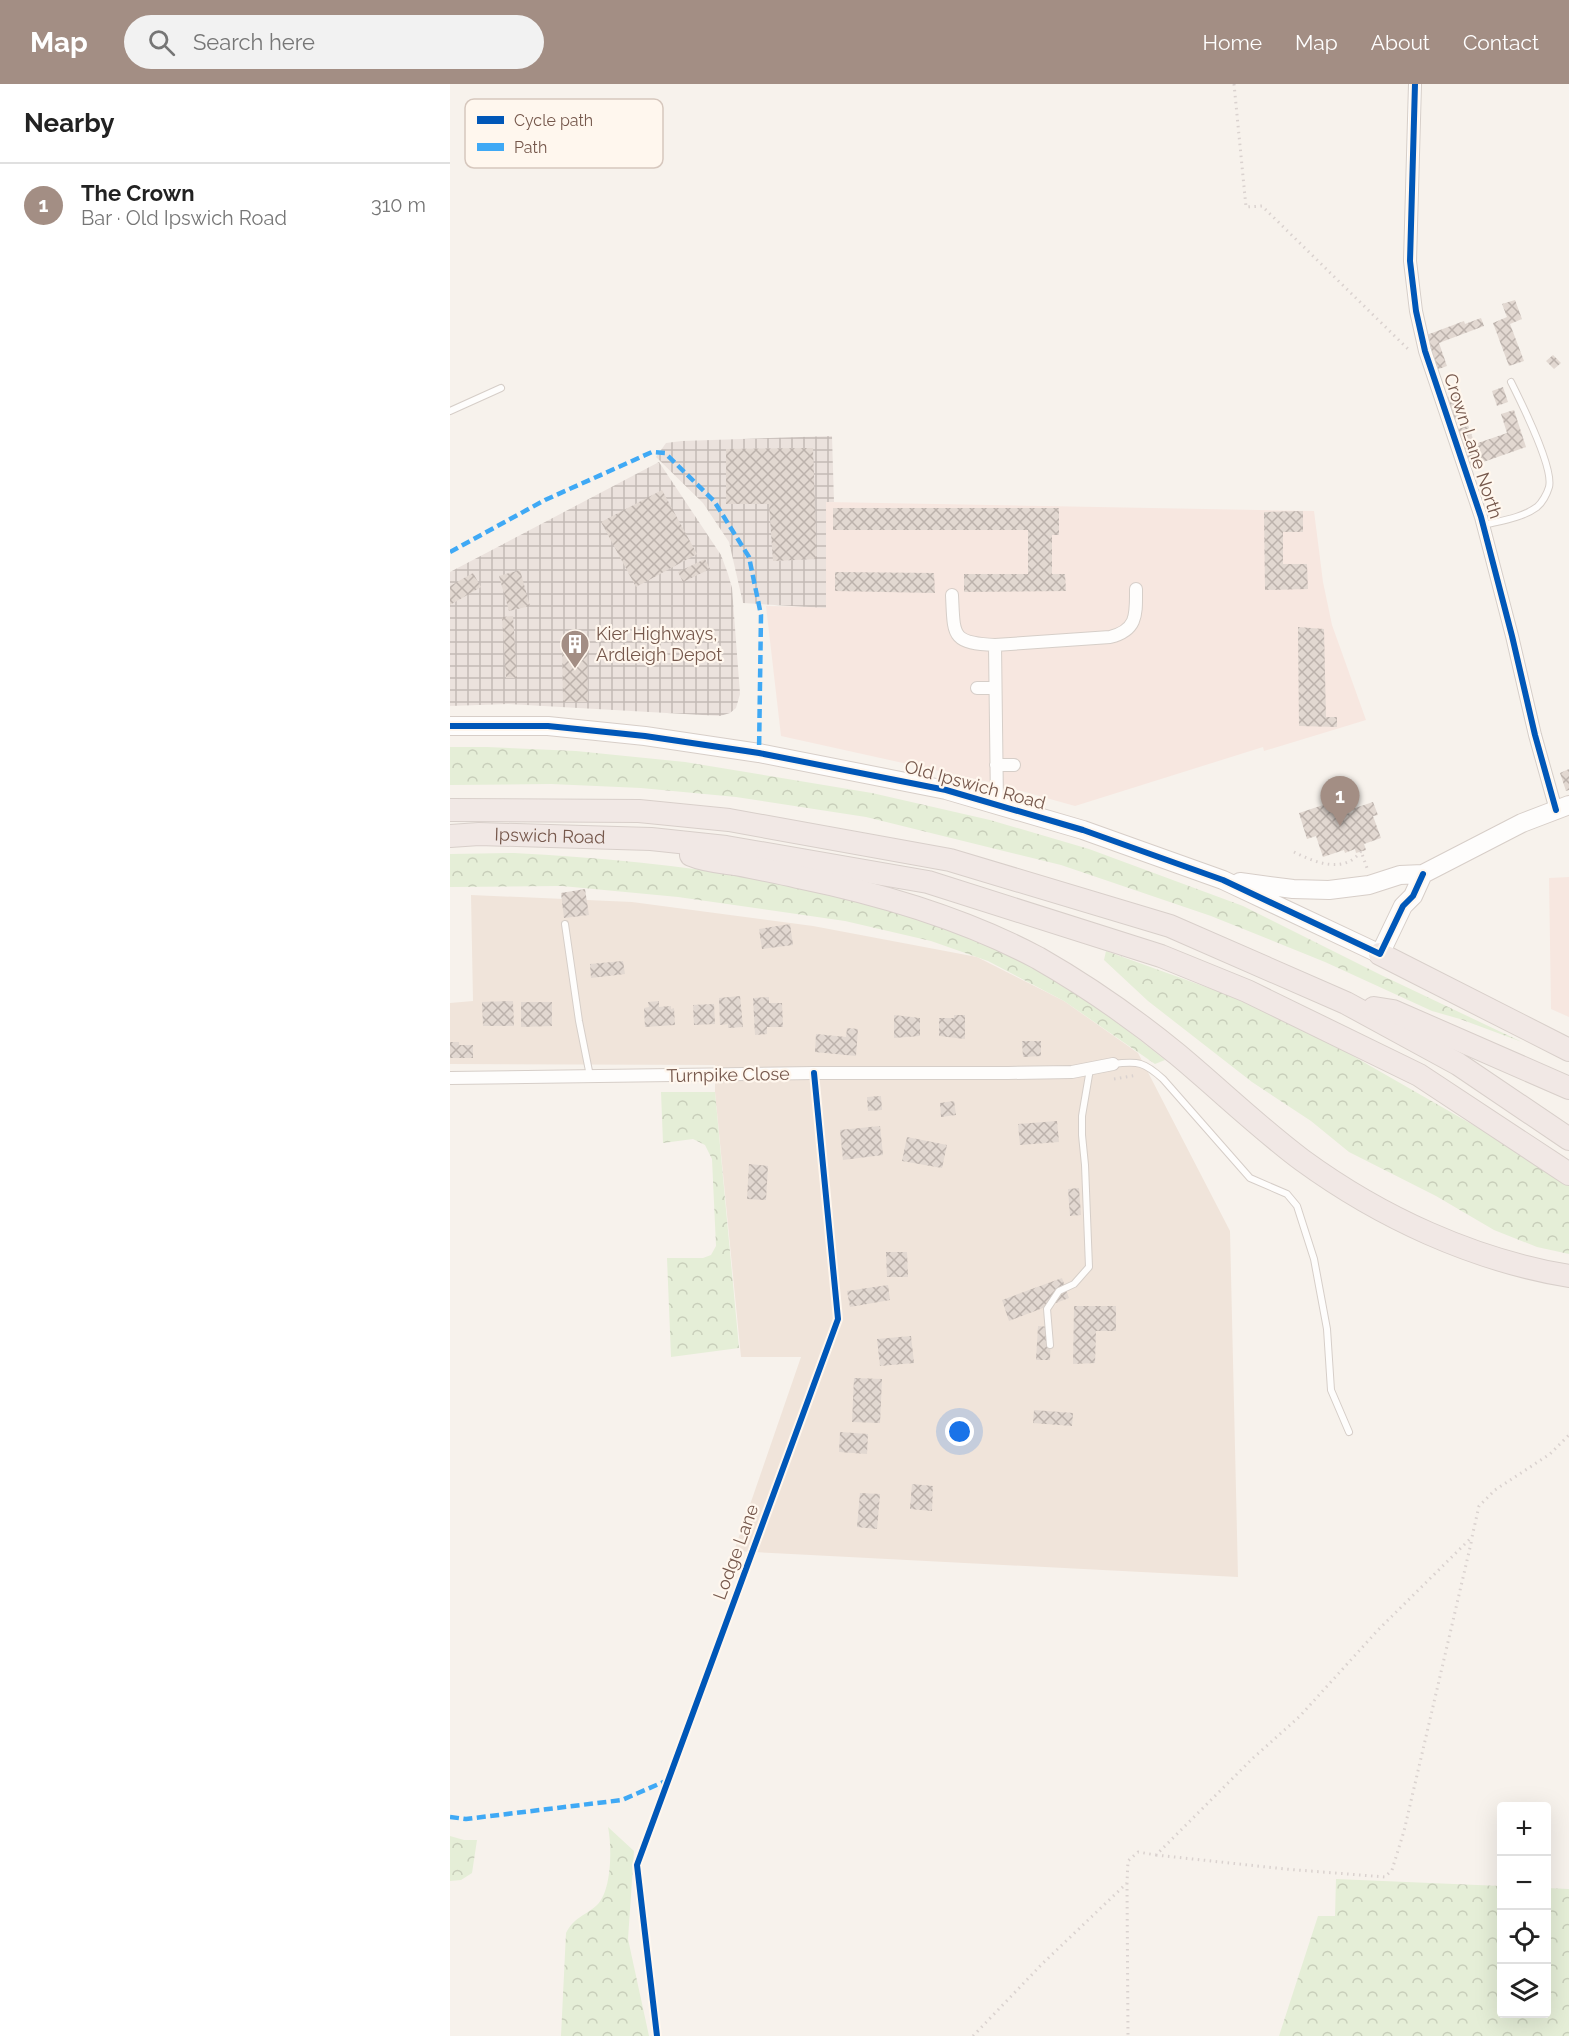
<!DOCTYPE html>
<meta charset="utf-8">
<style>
:root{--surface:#fff;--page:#f2f2f2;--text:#222;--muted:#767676;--line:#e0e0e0;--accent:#a38e84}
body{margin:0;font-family:Raleway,sans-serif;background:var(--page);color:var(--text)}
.controls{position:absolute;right:18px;bottom:18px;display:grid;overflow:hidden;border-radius:6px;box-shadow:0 6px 24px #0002}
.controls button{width:54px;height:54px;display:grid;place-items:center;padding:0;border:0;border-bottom:2px solid var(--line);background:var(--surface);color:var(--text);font:30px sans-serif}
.you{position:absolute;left:510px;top:1348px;width:21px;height:21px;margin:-15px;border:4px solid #fff;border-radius:50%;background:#1a73e8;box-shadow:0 0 0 9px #1a73e833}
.badge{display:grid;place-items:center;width:39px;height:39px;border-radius:50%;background:var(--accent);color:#fff;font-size:20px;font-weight:700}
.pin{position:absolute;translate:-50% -50px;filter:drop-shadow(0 2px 3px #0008)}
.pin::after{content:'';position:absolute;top:32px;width:21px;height:18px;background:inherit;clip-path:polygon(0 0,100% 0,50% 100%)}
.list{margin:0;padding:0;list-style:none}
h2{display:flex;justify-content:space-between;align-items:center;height:78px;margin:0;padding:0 24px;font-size:26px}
h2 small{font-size:20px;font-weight:400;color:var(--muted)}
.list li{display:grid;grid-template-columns:39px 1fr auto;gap:18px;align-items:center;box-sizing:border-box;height:84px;padding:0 24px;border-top:2px solid var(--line)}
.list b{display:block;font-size:22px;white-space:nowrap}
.list p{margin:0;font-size:20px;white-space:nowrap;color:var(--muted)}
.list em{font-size:20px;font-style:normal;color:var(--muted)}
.icon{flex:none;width:33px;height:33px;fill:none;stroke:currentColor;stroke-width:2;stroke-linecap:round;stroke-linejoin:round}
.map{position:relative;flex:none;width:1119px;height:1952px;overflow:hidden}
header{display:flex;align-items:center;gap:36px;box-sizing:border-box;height:84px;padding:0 30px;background:var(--accent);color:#fff}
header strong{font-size:28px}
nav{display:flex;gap:33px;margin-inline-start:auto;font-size:21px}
.search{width:420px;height:54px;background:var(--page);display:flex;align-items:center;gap:15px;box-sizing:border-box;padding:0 21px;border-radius:33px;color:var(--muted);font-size:22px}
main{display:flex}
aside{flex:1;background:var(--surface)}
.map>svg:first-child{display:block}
.residential{fill:#f0e4da}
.commercial{fill:#f7e7e0}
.industrial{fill:url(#industrial-grid)}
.forest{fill:url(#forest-crowns)}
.building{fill:url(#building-cross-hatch)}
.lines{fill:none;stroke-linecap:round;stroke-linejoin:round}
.lane-casing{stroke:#d6cec8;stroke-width:8}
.street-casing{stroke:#d6cec8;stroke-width:14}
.secondary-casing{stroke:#d7cec8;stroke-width:20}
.highway-casing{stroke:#d8cfca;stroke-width:24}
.path{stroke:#dad2cf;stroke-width:3;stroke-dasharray:1.5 4.5;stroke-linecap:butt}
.lane{stroke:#fefdfc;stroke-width:6}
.street{stroke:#fefdfc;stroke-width:12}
.secondary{stroke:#fefdfc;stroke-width:18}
.highway{stroke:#f1e8e5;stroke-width:22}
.quiet{stroke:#3fa9f5;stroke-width:4.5;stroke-dasharray:9 4.5;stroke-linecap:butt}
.cycleway-casing{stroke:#fff7ee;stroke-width:10}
.cycleway{stroke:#0057b8;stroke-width:6}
.labels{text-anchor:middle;stroke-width:4.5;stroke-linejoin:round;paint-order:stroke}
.street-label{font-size:18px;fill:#76584c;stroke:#fff7ee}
.poi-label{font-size:18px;fill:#76584c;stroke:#fff7ee;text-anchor:start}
.key{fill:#fff7ee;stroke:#d6c7bd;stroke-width:1.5}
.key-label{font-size:16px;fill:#76584c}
</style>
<header>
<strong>Map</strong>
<div class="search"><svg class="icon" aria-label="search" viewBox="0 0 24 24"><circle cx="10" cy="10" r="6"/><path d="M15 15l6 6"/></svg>Search here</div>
<nav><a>Home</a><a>Map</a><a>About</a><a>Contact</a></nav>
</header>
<main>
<aside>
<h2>Nearby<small></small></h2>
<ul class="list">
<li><span class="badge">1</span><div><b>The Crown</b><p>Bar · Old Ipswich Road</p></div><em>310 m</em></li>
</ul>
</aside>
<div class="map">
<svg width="1119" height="1952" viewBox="0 0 1119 1952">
<defs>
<pattern id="industrial-grid" width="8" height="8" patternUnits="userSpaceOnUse" patternTransform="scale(1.5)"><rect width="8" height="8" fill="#ebe2dd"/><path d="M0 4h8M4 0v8" fill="none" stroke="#c3bab5"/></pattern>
<pattern id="forest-crowns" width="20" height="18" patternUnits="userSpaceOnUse" patternTransform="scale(1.5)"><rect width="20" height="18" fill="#e5eed7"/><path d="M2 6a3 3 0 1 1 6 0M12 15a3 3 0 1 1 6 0" fill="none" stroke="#c8ceba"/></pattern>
<pattern id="building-cross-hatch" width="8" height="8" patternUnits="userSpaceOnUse" patternTransform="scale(1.5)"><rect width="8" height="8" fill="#e2d8d1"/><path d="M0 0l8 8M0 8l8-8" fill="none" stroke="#bcb2ac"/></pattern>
</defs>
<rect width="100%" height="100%" fill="#f7f2ec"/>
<path class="residential" d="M21,811L182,818L363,842L527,873L614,917L688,969L780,1147L788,1493L284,1467L351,1273H291L265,1008V981L0,980V919L23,917Z"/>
<path class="commercial" d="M376,418L864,427L873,498L882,541L916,636L814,667L813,663L625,722L539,698L331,652L316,522L376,523Z
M1119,793V933L1101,925L1099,794Z"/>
<path class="industrial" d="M382,352L384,418H376V524L293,519L279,458L253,419L206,373L216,359L232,357Z
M209,378L271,471L278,490L282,504L290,610L286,624L280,629L270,632L58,620L0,622V488Z"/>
<path class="forest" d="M0,663H37L126,667L235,678L422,709L540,736L639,765L793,822L931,891L1072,958L1010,935L982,927L875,878L761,832L611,781L416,733L286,713L191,704L101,700L0,701Z
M64,769C227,778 393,797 544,864C606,892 662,933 715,976L705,980L614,917L538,877L481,857L395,837L228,813L112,802L0,803V770Z
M656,867L828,929L1119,1096V1170L1087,1163L1044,1146L986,1112L899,1068L861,1037L802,998L698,917L654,876Z
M211,1008H265L289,1264L221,1273L217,1174H253L261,1171L266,1162L262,1075L255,1061L243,1055L213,1059Z
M158,1743L184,1767L178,1855L199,1952H111L116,1849C124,1833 135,1832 147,1821C162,1807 162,1762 158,1743Z
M0,1752L14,1756H27L22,1789L11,1796L0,1797Z
M886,1795L1051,1802L1052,1930H1096L1097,1804L1119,1805V1952H829L868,1832H885Z"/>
<path class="building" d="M1065,216L1072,235L1060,240L1074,277L1059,282L1043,239L1057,233L1052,220Z
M1031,234L1034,242L989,259L997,282L986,286L974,252L1014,237L1015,240Z
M1103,271L1111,279L1104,285L1096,277Z
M1053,303L1058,318L1047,322L1042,307Z
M1006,310L1014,333L1003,337L994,314Z
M1064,326L1076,363L1019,383L1006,346L1018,341L1025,360L1057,349L1051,330Z
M363,364L367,475L323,477L319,420H276V365Z
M212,406L247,470L186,503L151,438Z
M383,424H609V451H602V490H615L616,507L514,508V490H578V446H383Z
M853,427V448H833V480H857L858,505L815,506L814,428Z
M255,475L260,485L233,498L228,488Z
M70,486L80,522L59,527L49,492Z
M385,488L484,489L485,509L385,507Z
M23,489L31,503L0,521V502Z
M63,532L67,594H56L52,533Z
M848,543L874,545L876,633H887V643L849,642Z
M112,554H137L138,618H113Z
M1119,685V706L1116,707L1110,689Z
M888,716L893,731L903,728L902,725L923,718L928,731L923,732L931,754L914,760L916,766L906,769L905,765L895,769L894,766L873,773L866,752L857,755L849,729Z
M135,805L139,831L114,834L111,809Z
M340,840L343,861L312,865L309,845Z
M173,877L175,890L141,894L140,880Z
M290,912L293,943L278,944V940L270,941L269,914Z
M319,913V919H332L333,943H317V950L305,951L303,914Z
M63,917L64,942H33L32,918Z
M209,917V923L221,922V925L224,924L225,941L195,943L194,924L199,923L198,918Z
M71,918H102V942L71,943Z
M264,920L265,940L244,941L243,921Z
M444,931L470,934V952L444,954Z
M504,931H515V955L489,952V934H504Z
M397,944L408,945L406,972L365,968L366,950L396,953Z
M572,957H591V972L573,973Z
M0,958H9V961H23V974H0Z
M431,1012L432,1026L418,1027L417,1013Z
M504,1017L506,1031L491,1033L490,1019Z
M607,1037L609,1058L570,1061L568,1040Z
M430,1042L433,1071L393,1076L390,1046Z
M457,1053L497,1061L492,1084L452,1077Z
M299,1080L318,1082L316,1116L297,1115Z
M629,1104L631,1131L620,1132L618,1105Z
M436,1168H457L458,1193H437Z
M612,1194L619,1214L559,1237L552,1216Z
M438,1201L440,1216L400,1223L397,1207Z
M624,1222H666V1247H646L645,1279L623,1280Z
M588,1242L601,1243L600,1276H586Z
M461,1252L464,1279L430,1282L427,1255Z
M404,1294L432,1295L430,1339L402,1338Z
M584,1326L623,1329L622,1342L583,1339Z
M390,1348L418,1350L417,1370L389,1368Z
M462,1400L483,1402L482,1427L460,1425Z
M410,1409L430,1410L427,1445L407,1443Z"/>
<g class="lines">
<g class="lane-casing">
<path id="lane" d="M0,327L51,304
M1034,441C1050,437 1072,434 1087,423C1092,419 1097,410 1099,403C1104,384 1071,318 1061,298
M115,840L129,937L140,992
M663,980C689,977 694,978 713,995L800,1094L837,1110L847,1122L864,1175L877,1245L881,1306L899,1348
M600,1261L597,1225L609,1207L624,1200L639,1183L635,1081L632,1051V1032L640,985
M207,1952L187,1781L388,1235L364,989"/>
</g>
<g class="street-casing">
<path id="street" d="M965,0L960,177L966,227L975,267L1031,433L1062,552L1085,651L1106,726
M502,511C504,552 501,559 545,561L547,720
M545,561L660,553C688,546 686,530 686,505
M527,604H545
M546,681H564
M0,994L364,989H558L622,988L663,980"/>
</g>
<g class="secondary-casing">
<path id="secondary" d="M0,642H98L195,652L309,669L496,706L633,746L773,796L930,870L953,822L963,812L973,790
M790,798L843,805L879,806L919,801L950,791L973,790L1072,739L1119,721"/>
</g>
<g class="highway-casing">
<g id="highway">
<path d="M0,726L189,727L279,736L500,776L720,842L896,919L1008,980L1119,1055"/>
<path id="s1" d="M0,752L29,750L201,755L276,763L478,798L711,872L797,907L969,991L1119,1090"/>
<path d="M241,771C255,777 270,778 285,780C306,784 327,788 348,793C431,810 513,834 588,874C637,902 683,934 727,970C769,1005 808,1043 852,1076C930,1133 1023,1176 1119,1192"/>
<path d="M930,870L1119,966"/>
<path d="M924,924L943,927L1119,1004"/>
</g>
</g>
<path class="path" d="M784,0L796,123L812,122L960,267
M844,768C864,778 894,791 911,767L917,784
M664,995L687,991
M706,1771L835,1785L935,1793L942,1786L954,1747L1022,1455
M677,1799L678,1952
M523,1952L592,1880L677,1799L678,1777L688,1768L706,1771L803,1674L850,1632L928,1546L1022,1453L1029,1422L1045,1406L1100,1370L1119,1351"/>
<use href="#lane" class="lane"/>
<use href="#street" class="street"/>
<use href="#secondary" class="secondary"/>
<use href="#highway" class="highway"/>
<path class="quiet" d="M0,468L95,416L202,368L215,369L264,417L299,473L311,531L309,669
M0,1733L16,1735L172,1716L218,1696"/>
<g class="cycleway-casing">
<path id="cycleway" d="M965,0L960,177L966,227L975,267L1031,433L1062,552L1085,651L1106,726
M0,642H98L195,652L309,669L496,706L633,746L773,796L930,870L953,822L963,812L973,790
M207,1952L187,1781L388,1235L364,989"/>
</g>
<use href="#cycleway" class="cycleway"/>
</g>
<defs>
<g id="building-pin" transform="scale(1.5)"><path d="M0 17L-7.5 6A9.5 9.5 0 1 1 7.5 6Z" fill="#a38e84" stroke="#fff7ee"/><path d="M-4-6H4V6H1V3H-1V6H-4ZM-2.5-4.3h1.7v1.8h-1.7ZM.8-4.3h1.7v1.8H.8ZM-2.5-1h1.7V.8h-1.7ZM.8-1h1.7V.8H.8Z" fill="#fff"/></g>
</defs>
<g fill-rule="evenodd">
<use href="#building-pin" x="125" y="560"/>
</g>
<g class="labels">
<g class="street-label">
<text transform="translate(1023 362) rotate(72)" y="6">Crown Lane North</text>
<text transform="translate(525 701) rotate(15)" y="6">Old Ipswich Road</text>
<text dy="6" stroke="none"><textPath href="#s1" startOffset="100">Ipswich Road</textPath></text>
<text transform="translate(278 991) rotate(-1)" y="6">Turnpike Close</text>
<text transform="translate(286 1468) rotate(-70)" y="6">Lodge Lane</text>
</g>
<g class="poi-label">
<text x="146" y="556">Kier Highways,<tspan x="146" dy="21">Ardleigh Depot</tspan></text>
</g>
</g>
<rect x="15" y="15" width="198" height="69" rx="9" class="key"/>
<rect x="27" y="32" width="27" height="8" fill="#0057b8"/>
<rect x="27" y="59" width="27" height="8" fill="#3fa9f5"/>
<g class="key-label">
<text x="64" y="42">Cycle path</text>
<text x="64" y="69">Path</text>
</g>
</svg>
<div class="controls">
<button>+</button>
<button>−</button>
<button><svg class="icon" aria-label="locate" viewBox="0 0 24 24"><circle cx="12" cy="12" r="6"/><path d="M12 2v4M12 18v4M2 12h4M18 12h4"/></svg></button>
<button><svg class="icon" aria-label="layers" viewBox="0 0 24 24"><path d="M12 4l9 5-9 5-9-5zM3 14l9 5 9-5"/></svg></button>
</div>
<div class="you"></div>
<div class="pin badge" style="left:890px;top:742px">1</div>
</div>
</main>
